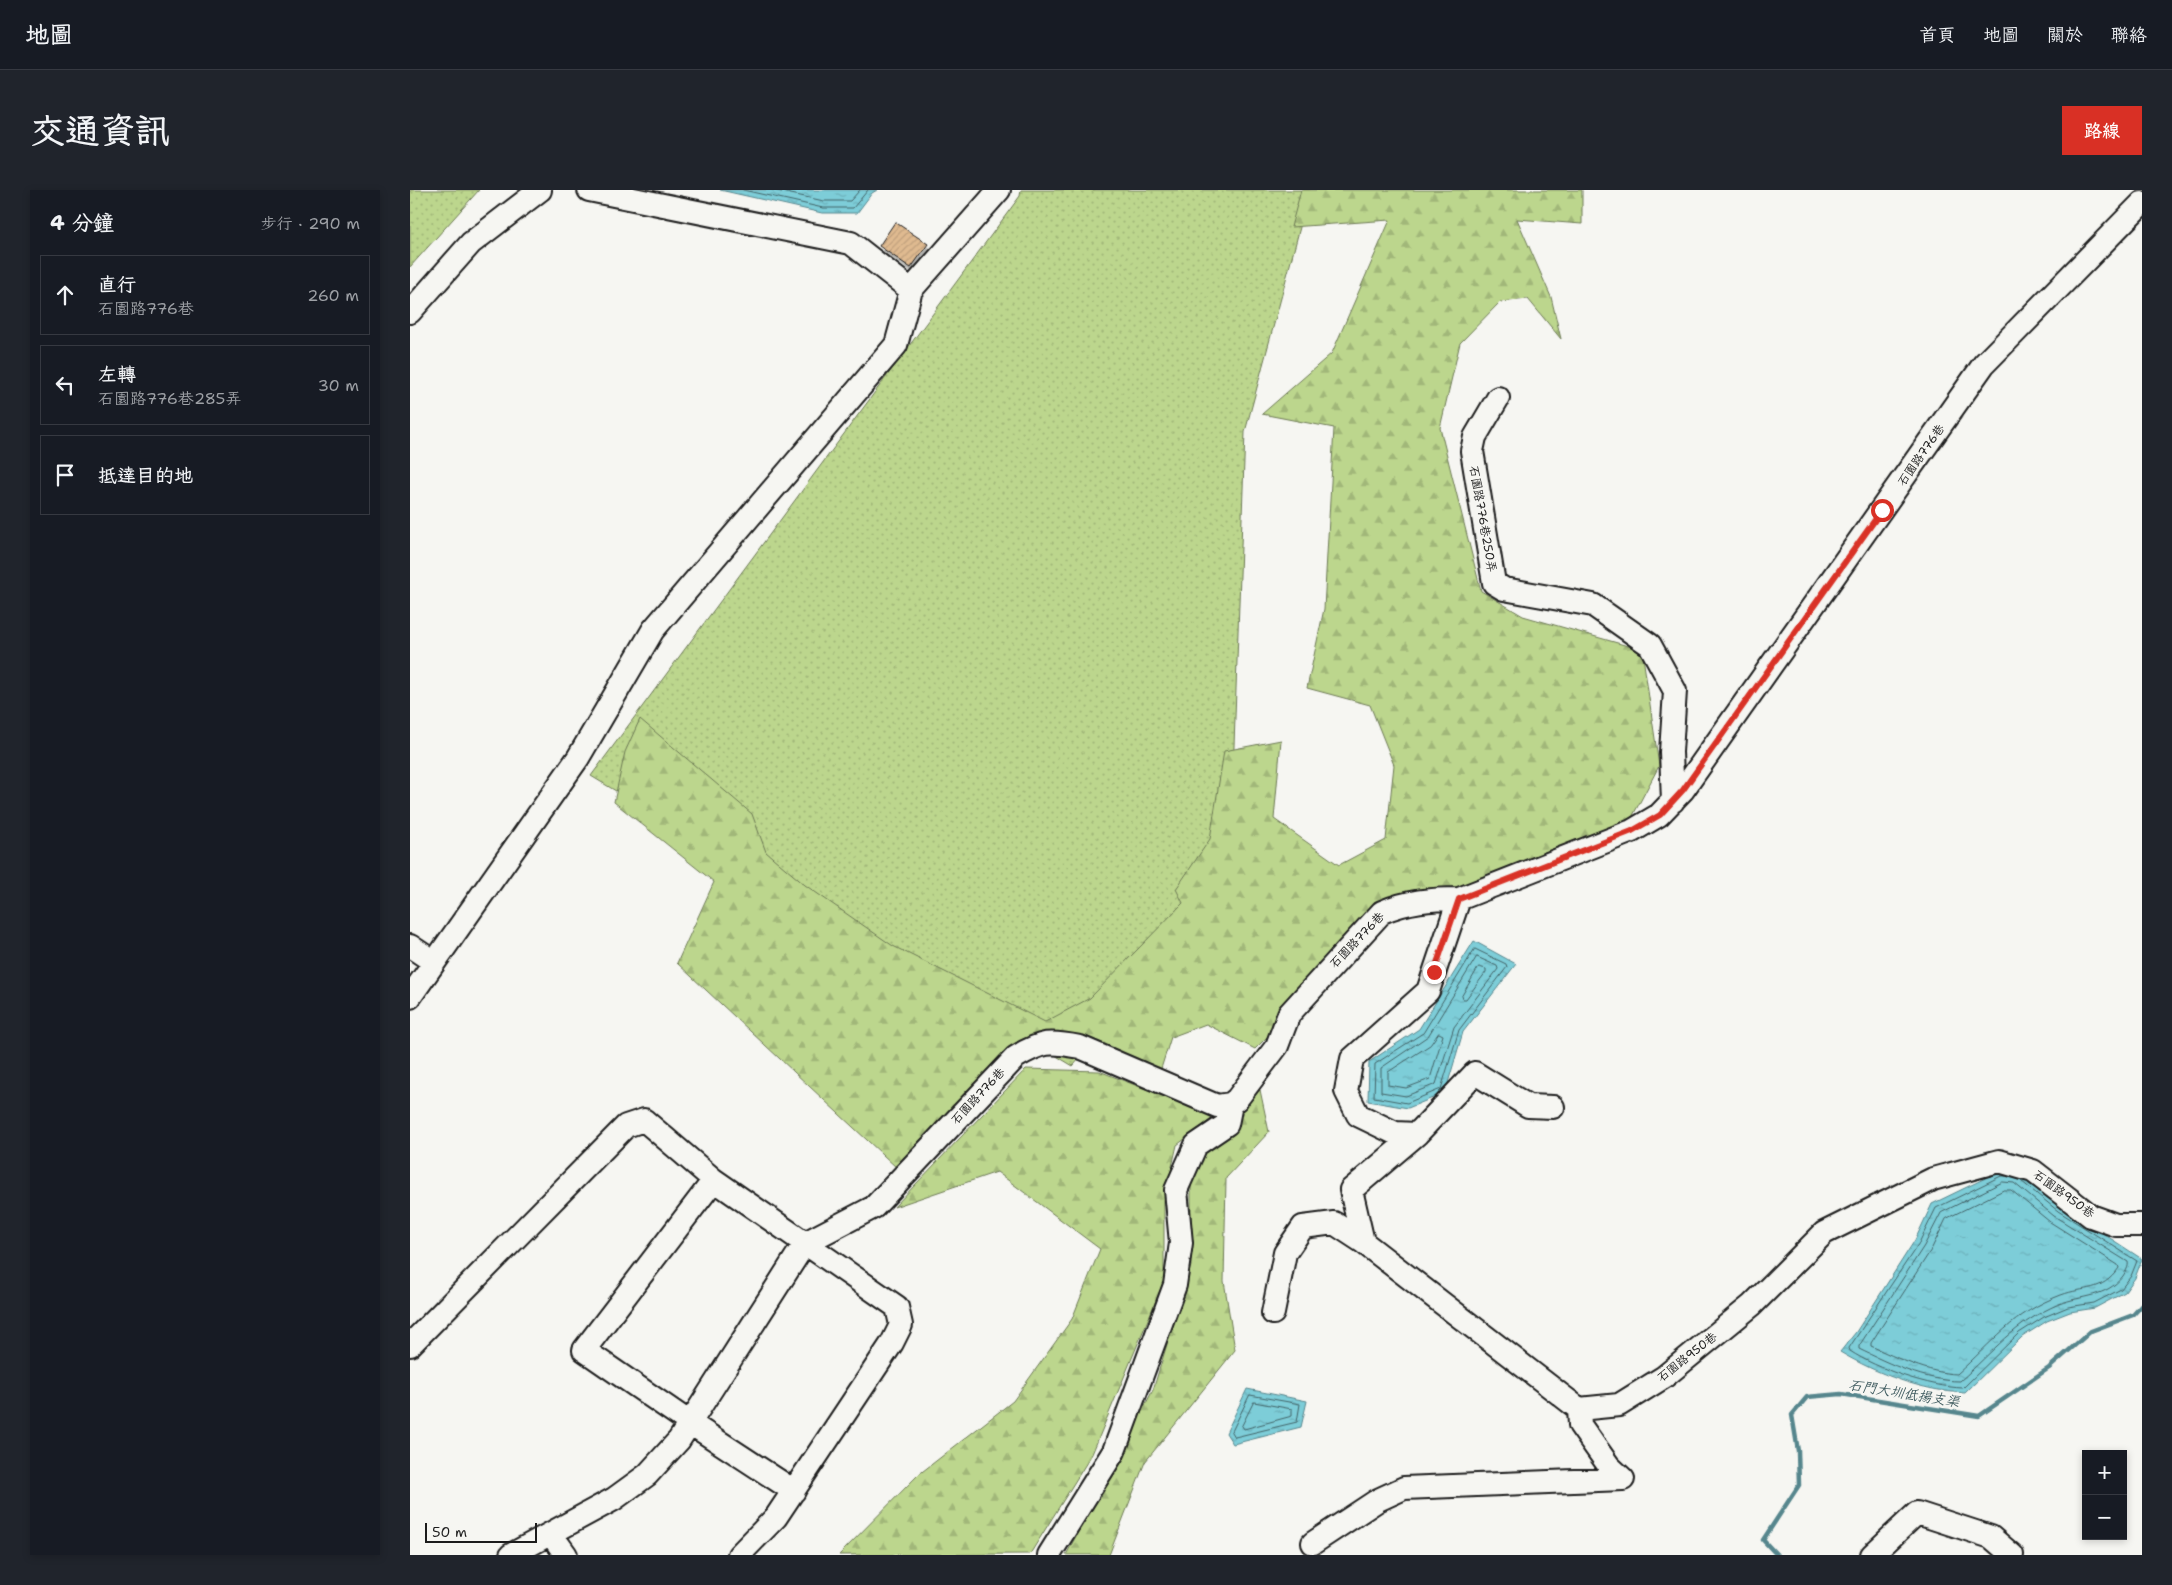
<!DOCTYPE html>
<html lang="zh-TW">
<meta charset="utf-8">
<style>
:root{--surface:#171b24;--page:#20242c;--text:#f1f3f6;--muted:#9ea1a6;--line:#363941;--accent:#d93025}
body{margin:0;font-family:"Shantell Sans","LXGW WenKai TC",sans-serif;background:var(--page);color:var(--text)}
.controls{position:absolute;right:15px;bottom:15px;display:grid;overflow:hidden;border-radius:0px;box-shadow:0 2px 8px #0003}
.controls button{width:45px;height:45px;display:grid;place-items:center;padding:0;border:0;border-bottom:1px solid var(--line);background:var(--surface);color:var(--text);font:25px sans-serif}
.scale{position:absolute;left:15px;bottom:12px;width:112px;box-sizing:border-box;padding-left:5px;border:2px solid #1c1c1c;border-top:0;font-size:14px;line-height:18px;white-space:nowrap;color:#1c1c1c;-webkit-text-stroke:4px #f6f6f2;paint-order:stroke}
.stop{position:absolute;width:15px;height:15px;margin:-11px;border:4px solid #d93025;border-radius:50%;background:#fff}
.stop.end{background:#d93025;border-color:#fff;box-shadow:0 1px 5px #0008}
.list{margin:0;padding:0;list-style:none}
h2{display:flex;justify-content:space-between;align-items:center;height:65px;margin:0;padding:0 20px;font-size:21px}
h2 small{font-size:16px;font-weight:400;color:var(--muted)}
.list li{display:grid;grid-template-columns:32px 1fr auto;gap:15px;align-items:center;box-sizing:border-box;height:80px;margin:0 10px 10px;padding:0 10px;border:1px solid var(--line);border-radius:0px}
.list b{display:block;font-size:19px;white-space:nowrap}
.list p{margin:0;font-size:16px;white-space:nowrap;color:var(--muted)}
.list em{font-size:16px;font-style:normal;color:var(--muted)}
.icon{flex:none;width:28px;height:28px;fill:none;stroke:currentColor;stroke-width:2;stroke-linecap:round;stroke-linejoin:round}
.map{position:relative;flex:none;width:1732px;height:1365px;overflow:hidden;border-radius:0px}
header{display:flex;align-items:center;gap:30px;box-sizing:border-box;height:70px;padding:0 25px;background:var(--surface);border-bottom:1px solid var(--line)}
header strong{font-size:24px}
nav{display:flex;gap:28px;margin-inline-start:auto;font-size:18px}
.intro{display:flex;align-items:center;justify-content:space-between;box-sizing:border-box;height:120px;padding:0 30px}
h1{margin:0;font-size:35px}
.button{padding:12px 22px;border-radius:0px;background:var(--accent);color:#fff;font-size:18px;font-weight:700}
main{display:flex;gap:30px;padding:0 30px}
aside{flex:1;background:var(--surface);border-radius:0px;box-shadow:0 2px 8px #0003}
.map>svg:first-child{display:block}
.green{fill:url(#green-dots);stroke:#6c7954}
.forest{fill:url(#forest-firs);stroke:#6c7954}
.water{fill:url(#water-ripples);stroke:#56868d}
.lines{fill:none;stroke-linecap:round;stroke-linejoin:round}
.shore{stroke:#436367;stroke-width:1}
.stream{stroke:#56868d;stroke-width:4.5}
.building{fill:url(#building-hatch);stroke:#1c1c1c;filter:url(#shadow)}
.minor-casing{stroke:#1c1c1c;stroke-width:26}
.minor{stroke:#f6f6f2;stroke-width:22}
.route{stroke:#d93025;stroke-width:6}
.labels{text-anchor:middle;stroke-width:5;stroke-linejoin:round;paint-order:stroke}
.street-label{font-size:12px;fill:#1c1c1c;stroke:#f6f6f2}
.water-label{font-size:14px;font-style:italic;fill:#3e5a5e;stroke:#f6f6f2}
</style>
<header>
<strong>地圖</strong>
<nav><a>首頁</a><a>地圖</a><a>關於</a><a>聯絡</a></nav>
</header>
<div class="intro"><h1>交通資訊</h1><a class="button">路線</a></div>
<main>
<aside>
<h2>4 分鐘<small>步行 · 290 m</small></h2>
<ul class="list">
<li><svg class="icon" aria-label="ahead" viewBox="0 0 24 24"><path d="M12 20V5M6 11l6-6 6 6"/></svg><div><b>直行</b><p>石園路776巷</p></div><em>260 m</em></li>
<li><svg class="icon" aria-label="left" viewBox="0 0 24 24"><path d="M17 20v-9H6M10 6l-5 5 5 5"/></svg><div><b>左轉</b><p>石園路776巷285弄</p></div><em>30 m</em></li>
<li><svg class="icon" aria-label="arrive" viewBox="0 0 24 24"><path d="M6 21V4h12l-3 4 3 4H6"/></svg><div><b>抵達目的地</b></div></li>
</ul>
</aside>
<div class="map">
<svg width="1732" height="1365" viewBox="0 0 1732 1365">
<defs>
<pattern id="green-dots" width="8" height="8" patternUnits="userSpaceOnUse" patternTransform="scale(1.25)"><rect width="8" height="8" fill="#bcd68d"/><path d="M2 2h.1M6 6h.1" fill="none" stroke="#a1b779" stroke-width="1.8" stroke-linecap="round"/></pattern>
<pattern id="forest-firs" width="22" height="20" patternUnits="userSpaceOnUse" patternTransform="scale(1.25)"><rect width="22" height="20" fill="#bcd68d"/><path d="M5 1l3.5 6h-7zM16 11l3.5 6h-7z" fill="#a1b779"/></pattern>
<pattern id="water-ripples" width="26" height="14" patternUnits="userSpaceOnUse" patternTransform="scale(1.25)"><rect width="26" height="14" fill="#7dcdd8"/><path d="M2 4q2-2 4 0t4 0M15 11q2-2 4 0t4 0" fill="none" stroke="#6bafb9"/></pattern>
<pattern id="building-hatch" width="6" height="6" patternUnits="userSpaceOnUse" patternTransform="scale(1.25)"><rect width="6" height="6" fill="#dfba90"/><path d="M-1 1l2-2M0 6l6-6M5 7l2-2" fill="none" stroke="#bf9f7c"/></pattern>
<filter id="shadow"><feDropShadow dx="3" dy="5.5" stdDeviation="1" flood-color="#0004"/></filter>
</defs>
<rect width="100%" height="100%" fill="#f6f6f2"/>
<filter id="ink" filterUnits="userSpaceOnUse"><feTurbulence type="fractalNoise" baseFrequency=".02" numOctaves="2"/><feDisplacementMap in="SourceGraphic" scale="10" xChannelSelector="R" yChannelSelector="G"/><feConvolveMatrix kernelMatrix="1 2 1 2 8 2 1 2 1" color-interpolation-filters="sRGB"/></filter>
<g filter="url(#ink)">
<path class="green" d="M0,0H69L0,77Z
M611,0H900L835,242L819,699L663,876L181,586L610,6Z"/>
<path class="forest" d="M891,0H1172V34L1107,29L1141,107L1151,149L1118,109L1090,112L1050,153L1030,238L1071,401L1113,426L1232,460L1249,576L1220,631L1115,676L1038,700L962,717L862,842L845,859L796,834L761,847L749,885L700,864L607,859L487,978L267,773L304,692L204,612L215,562L230,529L342,624L356,662L395,695L483,756L635,832L680,808L773,713L766,699L800,649L814,561L871,550L864,629L929,675L976,650L984,575L960,515L897,498L914,419L924,238L852,224L922,163L980,30L881,37Z
M616,879L689,881L805,926L767,955L754,1011V1091L682,1264L620,1364L429,1365L508,1285L603,1211L662,1129L690,1059L587,982L484,1017Z
M850,900L859,942L816,988L814,1091L825,1160L735,1272L699,1365H656L743,1200L781,1076V985L791,965Z"/>
<path class="water" d="M310,0H467L462,3L447,23H412Z
M1064,751L1106,774L1053,842L1035,903L998,918L958,911L959,872L1009,839Z
M1590,981H1607L1651,1016L1732,1069L1725,1088L1715,1102L1685,1118L1660,1122L1637,1131L1612,1147L1555,1203C1512,1201 1467,1184 1430,1162L1446,1142L1505,1050L1522,1014Z
M837,1199L897,1211L891,1237L823,1254L816,1243Z"/>
<g class="lines">
<path class="shore" d="M333,0L413,18H443L458,0
M362,0L414,11H440L450,0
M1065,759L1096,774L1097,777L1049,840L1031,899L997,913L964,907L965,874L1013,843Z
M1067,767L1087,776L1088,779L1044,837L1026,894L996,906L971,902V878L1018,846Z
M1069,777L1076,779V782L1056,809H1053L1052,806Z
M1029,843L1033,845L1020,889L996,898L978,895V882L1020,855Z
M1596,986H1591L1526,1018L1509,1053L1439,1158L1440,1161C1467,1179 1520,1197 1553,1198L1609,1143L1634,1127L1658,1117L1684,1113L1711,1099L1721,1086L1727,1071L1648,1021L1611,991
M1593,992L1604,993L1644,1026L1718,1072C1719,1077 1716,1081 1713,1086C1696,1108 1672,1105 1649,1114C1604,1133 1584,1161 1550,1191C1515,1191 1480,1174 1449,1159V1156L1514,1056L1531,1023Z
M1594,1000H1601L1640,1032L1708,1075L1709,1078C1691,1103 1675,1096 1651,1105C1603,1123 1583,1152 1547,1184C1518,1183 1487,1168 1461,1156V1153L1521,1060L1536,1029Z
M840,1205L890,1214L887,1232L825,1247L822,1242Z
M844,1212L882,1219V1226L834,1239L832,1236Z"/>
<path class="stream" d="M1367,1365L1353,1350L1389,1295L1388,1261L1382,1225L1397,1207L1431,1204L1569,1226L1639,1178L1681,1141L1723,1125L1732,1115"/>
</g>
<path class="building" d="M485,32L518,54L501,78L469,56Z"/>
<g class="lines">
<g class="minor-casing">
<path id="minor" d="M179,0L441,53L501,100
M0,122L61,53L130,0
M1088,208L1065,247L1062,261L1084,393L1094,399L1183,415L1240,455L1265,501L1261,562L1263,611
M1049,709L1018,801L942,869L936,901L948,925L985,943L1007,944L1065,883L1118,916L1143,917
M0,756L24,772
M0,807L168,568L243,440L486,155L501,100L589,0
M1007,944L941,1000L953,1052L1169,1219L1209,1215L1254,1187L1342,1115L1414,1043L1523,989L1589,971L1623,981L1681,1026L1706,1035H1732
M304,990L174,1160L280,1233L384,1301
M863,1123L875,1063L893,1037L924,1033L953,1052
M0,1155L216,936L234,930L304,990L487,1117L491,1135L482,1153L366,1327L329,1365
M141,1344L156,1365
M903,1353L968,1310L994,1298L1213,1289L1199,1276L1170,1235L1169,1219
M101,1365L204,1309L237,1285L269,1250L395,1053L464,1017L606,867C632,851 640,851 670,857L807,916L821,914L827,909L867,856L879,824L972,722C997,711 1021,709 1049,709L1222,641L1249,625L1273,600L1574,174L1732,13
M639,1365L704,1261L765,1095L771,1053L766,1000L786,955L817,934L821,914
M1462,1365L1507,1323L1581,1347L1602,1365"/>
</g>
<use href="#minor" class="minor"/>
</g>
</g>
<g class="lines" filter="url(#ink)">
<path class="route" d="M1024,782L1049,709L1222,641L1250,625L1273,600L1472,320"/>
</g>
<g class="labels">
<g class="street-label">
<text transform="translate(1511 265) rotate(-55)" y="4">石園路776巷</text>
<text transform="translate(1073 329) rotate(80)" y="4">石園路776巷250弄</text>
<text transform="translate(947 750) rotate(-46)" y="4">石園路776巷</text>
<text transform="translate(568 906) rotate(-47)" y="4">石園路776巷</text>
<text transform="translate(1654 1004) rotate(36)" y="4">石園路950巷</text>
<text transform="translate(1277 1167) rotate(-38)" y="4">石園路950巷</text>
</g>
<g class="water-label">
<text transform="translate(1494 1203) rotate(9)" y="5">石門大圳低揚支渠</text>
</g>
</g>
</svg>
<div class="controls">
<button>+</button>
<button>−</button>
</div>
<div class="scale">50 m</div>
<div class="stop" style="left:1472px;top:320px"></div>
<div class="stop end" style="left:1024px;top:782px"></div>
</div>
</main>
